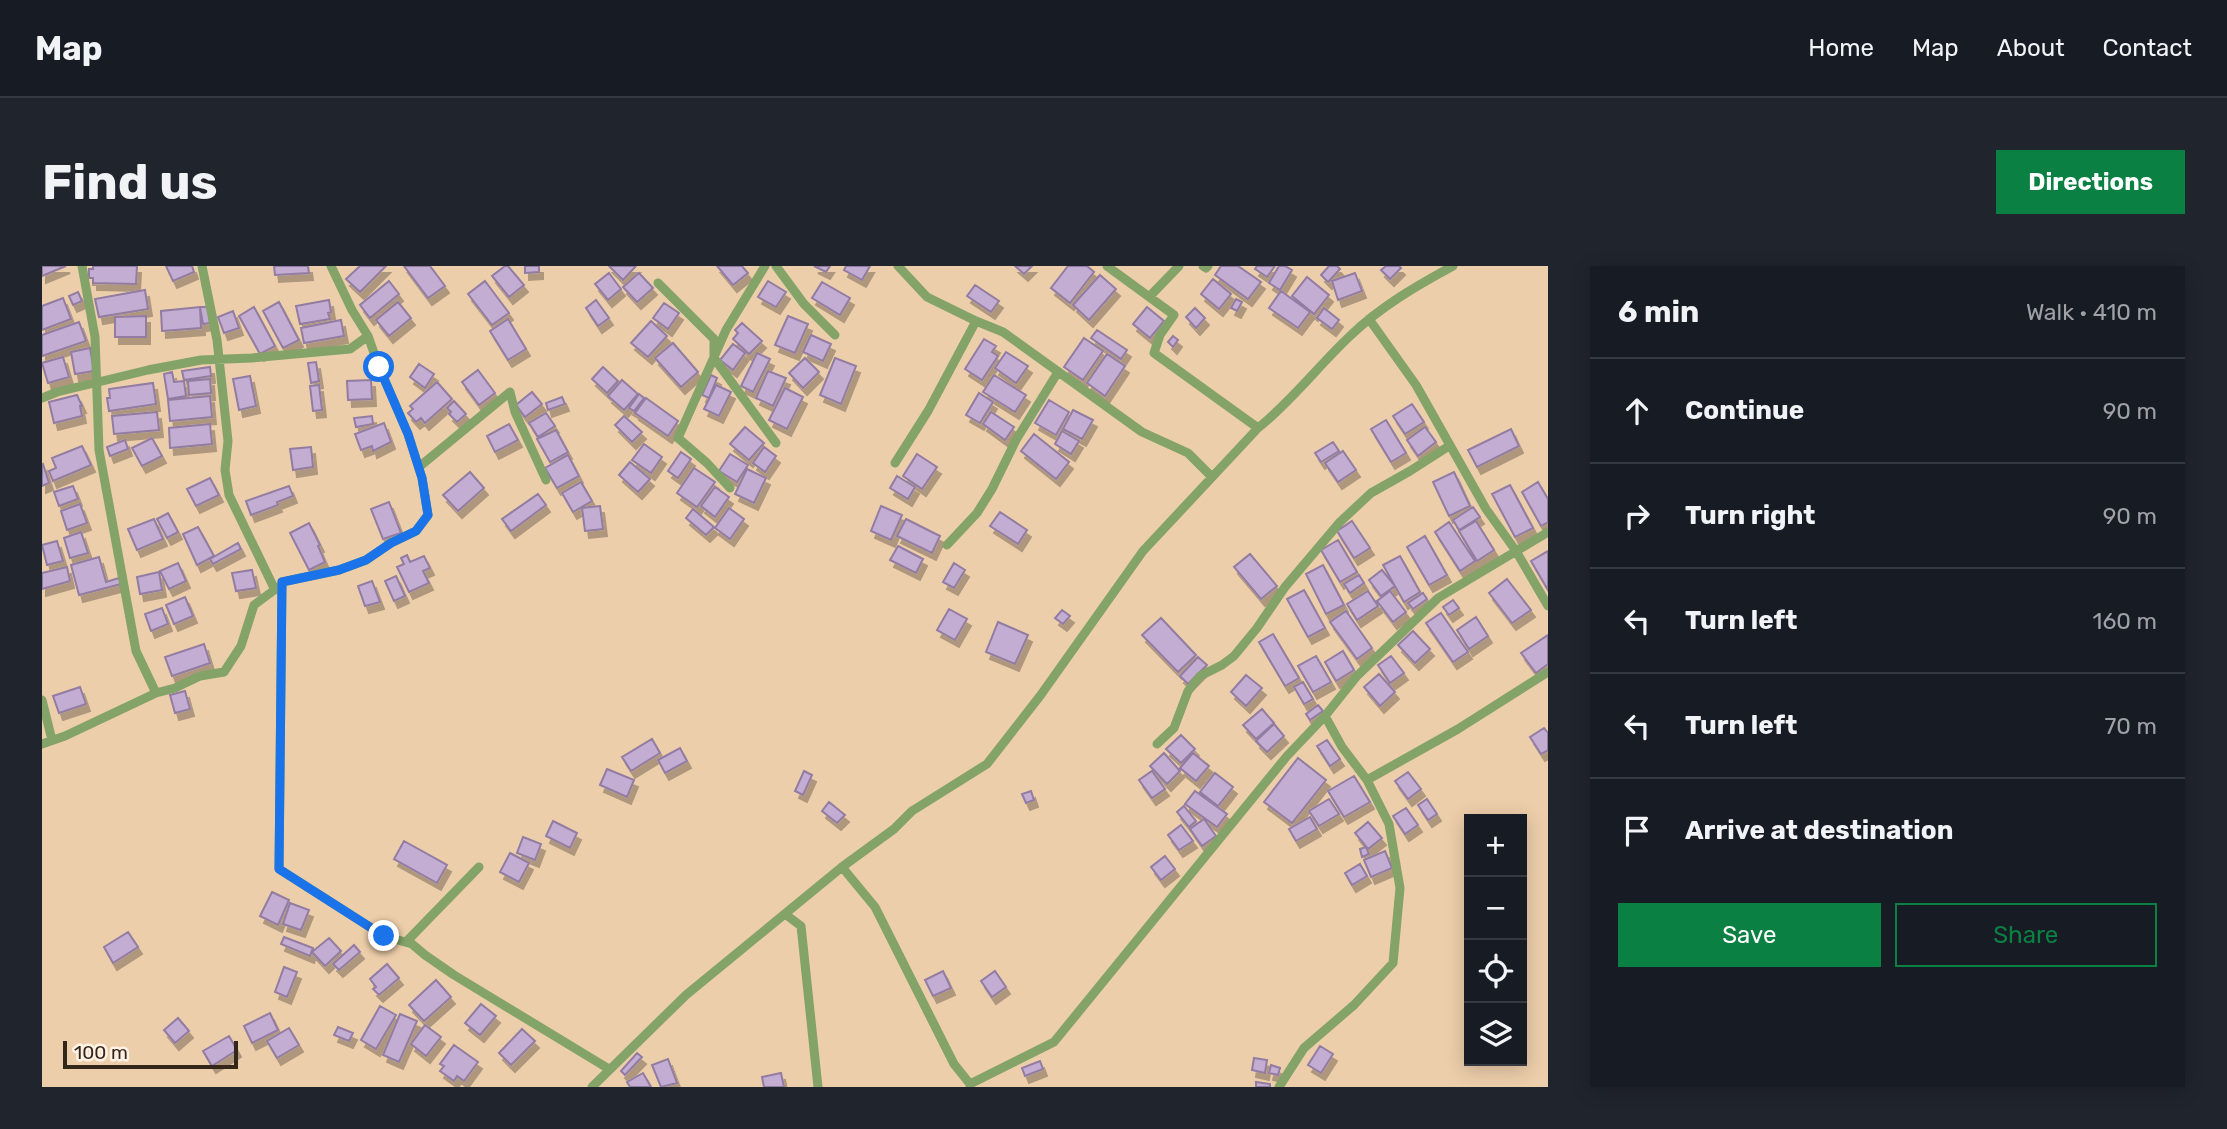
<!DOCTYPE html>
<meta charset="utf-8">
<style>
:root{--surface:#171b24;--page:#20242c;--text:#f1f3f6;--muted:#9ea1a6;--line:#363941;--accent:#0b8043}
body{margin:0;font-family:Rubik,sans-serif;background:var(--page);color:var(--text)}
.controls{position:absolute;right:21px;bottom:21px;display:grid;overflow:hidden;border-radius:0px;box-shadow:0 4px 18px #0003}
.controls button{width:63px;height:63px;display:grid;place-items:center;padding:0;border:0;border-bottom:2px solid var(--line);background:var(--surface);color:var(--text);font:35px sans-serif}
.scale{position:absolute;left:21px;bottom:18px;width:175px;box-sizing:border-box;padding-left:7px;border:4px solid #332719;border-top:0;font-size:19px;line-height:24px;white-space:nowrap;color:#332719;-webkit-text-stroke:5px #fff2e4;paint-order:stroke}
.stop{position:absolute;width:21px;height:21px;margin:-16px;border:5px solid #1a73e8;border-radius:50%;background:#fff}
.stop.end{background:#1a73e8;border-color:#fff;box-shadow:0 2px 7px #0008}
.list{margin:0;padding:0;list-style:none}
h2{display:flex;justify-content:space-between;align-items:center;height:91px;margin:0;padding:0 28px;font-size:30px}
h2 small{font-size:23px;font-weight:400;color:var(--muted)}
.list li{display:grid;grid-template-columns:46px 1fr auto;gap:21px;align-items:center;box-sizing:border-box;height:105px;padding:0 28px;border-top:2px solid var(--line)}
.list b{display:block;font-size:26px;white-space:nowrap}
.list em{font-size:23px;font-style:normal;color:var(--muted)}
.actions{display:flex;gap:14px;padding:21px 28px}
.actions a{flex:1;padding:16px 0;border:2px solid var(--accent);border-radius:0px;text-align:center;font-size:24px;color:var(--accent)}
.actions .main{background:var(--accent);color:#fff}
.icon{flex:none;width:38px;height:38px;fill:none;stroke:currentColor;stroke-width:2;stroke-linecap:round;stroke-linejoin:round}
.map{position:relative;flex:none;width:1506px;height:821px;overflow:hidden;border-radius:0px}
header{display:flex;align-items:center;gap:42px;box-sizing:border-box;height:98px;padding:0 35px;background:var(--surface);border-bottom:2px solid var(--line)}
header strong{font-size:33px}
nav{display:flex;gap:38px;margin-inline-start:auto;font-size:24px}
.intro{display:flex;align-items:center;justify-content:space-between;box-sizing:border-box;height:168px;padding:0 42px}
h1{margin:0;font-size:49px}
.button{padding:18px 32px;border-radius:0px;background:var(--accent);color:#fff;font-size:24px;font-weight:700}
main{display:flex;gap:42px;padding:0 42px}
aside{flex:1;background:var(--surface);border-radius:0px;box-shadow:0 4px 18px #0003}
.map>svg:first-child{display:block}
.building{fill:#c4add3;stroke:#927ca1;stroke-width:2;filter:url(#shadow)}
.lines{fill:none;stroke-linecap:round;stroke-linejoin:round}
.street{stroke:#83a368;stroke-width:9}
.route{stroke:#1a73e8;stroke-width:9}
</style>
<header>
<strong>Map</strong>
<nav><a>Home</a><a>Map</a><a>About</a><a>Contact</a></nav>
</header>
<div class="intro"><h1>Find us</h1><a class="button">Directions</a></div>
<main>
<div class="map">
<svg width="1506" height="821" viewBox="0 0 1506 821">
<defs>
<filter id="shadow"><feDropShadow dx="4" dy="7" stdDeviation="0" flood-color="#0004"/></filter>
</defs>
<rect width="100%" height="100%" fill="#edceaa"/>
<path class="building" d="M0,0H24L0,10Z
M51,0H95L94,18L51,17V12H47V3H51Z
M124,0H150L152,6L131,15Z
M232,0H266L267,7L233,9Z
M318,0H344L318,26L304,13Z
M362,0H388L403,20L386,32Z
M463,0H466L482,19L467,31L450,10Z
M483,0H497V6L483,7Z
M567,0H594L581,14Z
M675,0H700L706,7L691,19Z
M772,0H788L784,6Z
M804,0H828L820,14L802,4Z
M973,0H990L982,8Z
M1026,0H1045L1052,6L1028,37L1009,22Z
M1179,0H1196L1219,16L1206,33L1173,9Z
M1215,0H1233L1225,11L1213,3Z
M1237,0H1243L1250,4L1238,24L1227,17Z
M1287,0H1295L1298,3L1286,16L1279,9Z
M1344,0H1357L1359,2L1348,13L1339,4Z
M567,7L579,23L566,34L553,18Z
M597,7L611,22L595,36L581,21Z
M1313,7L1320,25L1296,34L1290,15Z
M1058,9L1074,23L1047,54L1031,39Z
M1265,11L1287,29L1272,48L1250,30Z
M1171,13L1189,28L1177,43L1159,28Z
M347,15L357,28L328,52L318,39Z
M443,15L467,47L450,59L426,28Z
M726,15L744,26L734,41L716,31Z
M780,16L808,32L798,49L770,32Z
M933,19L957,35L949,46L925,30Z
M103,24L106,43L57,51L53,33Z
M1239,25L1268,46L1256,62L1227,42Z
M36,26L40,35L31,39L27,30Z
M21,32L29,53L0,64V40Z
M1194,33L1200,36L1195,45L1189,42Z
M287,34L289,46L286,47L288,53L258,58L254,40Z
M554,34L567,52L556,60L544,42Z
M237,36L257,74L241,82L221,45Z
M356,36L369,52L347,70L334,54Z
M622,37L637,47L626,63L611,52Z
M158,41H166L168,57L161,58Z
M158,41L159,62L120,65L119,45Z
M212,41L233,80L218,88L197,50Z
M1105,41L1122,55L1108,72L1091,58Z
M1153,42L1163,52L1154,62L1144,51Z
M1282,42L1297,54L1290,63L1275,52Z
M191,45L197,62L182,67L176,51Z
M104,50V71H73V51Z
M746,50L766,58L753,87L733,79Z
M466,53L484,83L466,94L448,65Z
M299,54L302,70L262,77L259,62Z
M609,55L625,70L606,91L589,77Z
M37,56L44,75L0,90V69Z
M700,57L720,75L707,88L691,73L696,67L693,64Z
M1055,64L1085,84L1079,93L1049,72Z
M769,69L789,78L781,95L761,86Z
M1131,70L1136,74L1131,81L1126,76Z
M1042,72L1061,85L1041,114L1022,101Z
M942,73L954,80L950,86L956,90L940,114L923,103Z
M631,77L656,106L639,121L613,92Z
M691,78L703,87L691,104L678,94Z
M48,82L52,105L33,108L29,86Z
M964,86L986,100L974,117L953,102Z
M715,87L728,93L711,126L699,120Z
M1065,88L1083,100L1063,130L1045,117Z
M21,91L27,111L6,117L0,97Z
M763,92L777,106L761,122L747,107Z
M793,92L814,100L799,138L778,129Z
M274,96L277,115L269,117L266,97Z
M377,98L392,108L383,122L368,111Z
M168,101L169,110L142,114L140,105Z
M561,101L576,115L565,127L550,113Z
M436,104L453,127L437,139L420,116Z
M726,105L744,112L731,140L714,132Z
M130,106L132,116L142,115L144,130L126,133L122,108Z
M669,109L675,112L667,132L660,129Z
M952,109L984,129L973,146L941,126Z
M208,110L214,140L197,144L191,113Z
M168,113L169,127L147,129L146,115Z
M329,114L330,133L306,134L305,115Z
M580,114L596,128L582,144L566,130Z
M395,116L410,133L383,157L379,152L374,156L366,147L371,143L368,140Z
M111,117L114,138L67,145L65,132H68L67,123Z
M277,119L280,144L271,145L268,120Z
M674,119L689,126L677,150L662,143Z
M743,122L761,131L745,163L727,154Z
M490,126L500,138L483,151L474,139Z
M937,127L951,136L938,157L924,149Z
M597,128L602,132L592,145L587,142Z
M35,129L40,140H38L40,150L12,157L7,136Z
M168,130L170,151L128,155L126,134Z
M520,131L523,138L506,144L504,137Z
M604,132L636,155L626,170L593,147Z
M1007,134L1027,146L1014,169L993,157Z
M412,135L424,148L415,156L407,148L409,146L405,142Z
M1370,138L1382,156L1363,168L1351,150Z
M1031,144L1051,154L1040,173L1021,163Z
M115,146L117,164L72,168L70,150Z
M949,146L972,161L963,174L941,158Z
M504,147L513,160L496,171L487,157Z
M330,150L331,158L314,161L312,152Z
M582,150L600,166L590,176L573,159Z
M1344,154L1364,187L1349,196L1329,163Z
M342,157L349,176L331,185L330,180L319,184L313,168Z
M168,158L170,178L128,182L127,162Z
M467,158L476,174L453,186L445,170Z
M703,161L722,177L707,194L688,178Z
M1383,161L1394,176L1376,190L1365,174Z
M1469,163L1477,180L1435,201L1426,184Z
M514,164L526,186L508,196L495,173Z
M1020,165L1037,175L1029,188L1013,178Z
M992,168L1027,196L1014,213L979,185Z
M110,172L120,190L100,200L90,182Z
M83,174L86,183L68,190L65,181Z
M1291,176L1297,185L1279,196L1273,187Z
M602,178L620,191L609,207L590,194Z
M40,180L49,199L11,215L7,205L14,202L10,192Z
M269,181L271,201L251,204L248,183Z
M722,181L734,190L723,206L711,197Z
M1301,185L1314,204L1296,216L1283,197Z
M639,186L649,193L636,212L626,205Z
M688,188L706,199L695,216L677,205Z
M875,188L895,201L880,223L861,210Z
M526,189L537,210L515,222L503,202Z
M588,196L608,213L596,226L577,209Z
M1,198L7,217L0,220V199Z
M652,202L673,216L655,241L635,227Z
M705,203L724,212L712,237L693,228Z
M428,206L442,222L416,245L401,229Z
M1412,206L1428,240L1407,250L1391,216Z
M855,210L873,221L866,233L848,222Z
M168,212L177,229L154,240L145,223Z
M539,216L550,235L531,246L520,227Z
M1496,216L1506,233V256L1499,260L1480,226Z
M1468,219L1491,262L1473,271L1450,228Z
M31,220L36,233L17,240L12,226Z
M247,220L251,230L235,236L236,239L209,249L204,235Z
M673,221L687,231L673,251L659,240Z
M496,228L504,239L469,265L460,253Z
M347,236L359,267L341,273L329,243Z
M38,238L45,257L25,264L19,245Z
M558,240L561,263L543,265L540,242Z
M839,240L860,249L849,274L829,265Z
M1431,241L1438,251L1417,264L1411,254Z
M687,242L702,253L688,273L673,262Z
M651,243L672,261L664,269L644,252Z
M958,246L985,264L976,278L948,260Z
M126,247L136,266L125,272L115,253Z
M112,253L121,273L95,284L86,263Z
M864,253L898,270L890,287L855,270Z
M1310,255L1328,282L1312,292L1295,265Z
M1434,255L1452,284L1435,295L1417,265Z
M1407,256L1433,295L1418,305L1393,266Z
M267,257L278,279L276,280L283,296L267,304L248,267Z
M156,261L172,290L155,299L141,268Z
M39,266L46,287L28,292L22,272Z
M1383,270L1405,309L1387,319L1365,281Z
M1296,274L1315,306L1298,316L1279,284Z
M15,275L21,295L5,299L0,279Z
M196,277L199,283L171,298L168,293Z
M856,280L881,293L874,307L848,294Z
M1506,285V324L1489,295Z
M1208,288L1235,320L1219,333L1192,301Z
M365,289L368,296L382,290L388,302L381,305L387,317L367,326L355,301L362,298L359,292Z
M1358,290L1378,326L1362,336L1341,299Z
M57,291L64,316L77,312L79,318L37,329L29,299Z
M136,297L144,315L127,323L118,305Z
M912,297L923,304L912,322L901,316Z
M1281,299L1302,339L1284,348L1264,308Z
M25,301L28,315L0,323V307Z
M210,304L214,322L194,325L190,307Z
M1340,304L1353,320L1339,330L1327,314Z
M117,306L120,324L98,328L95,311Z
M1317,309L1322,317L1308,327L1302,318Z
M354,310L363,330L352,335L343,315Z
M1465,313L1489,344L1470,357L1447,327Z
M330,315L338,336L323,340L316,320Z
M1262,324L1283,362L1266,371L1245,333Z
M1326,325L1336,340L1315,354L1305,338Z
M1348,325L1364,346L1351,356L1335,335Z
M1381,327L1385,333L1371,343L1366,337Z
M143,331L151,350L132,358L124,339Z
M1411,334L1417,342L1407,349L1401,341Z
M120,342L126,358L109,365L103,348Z
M907,343L925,353L913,374L895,364Z
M1020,344L1028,350L1021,358L1013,352Z
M1304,345L1330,382L1315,393L1288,356Z
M1399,347L1426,386L1411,396L1384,357Z
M1434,351L1446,370L1427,383L1415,364Z
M1119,352L1154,389L1136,406L1100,369Z
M956,356L986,369L973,398L944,386Z
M1371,365L1388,383L1373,397L1356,379Z
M1231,368L1257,412L1243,420L1217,376Z
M1506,369V398L1494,407L1479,387Z
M162,378L168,397L130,410L123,391Z
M1301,385L1312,404L1294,415L1283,396Z
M1274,390L1289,416L1271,426L1256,400Z
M1349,390L1362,407L1348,417L1336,399Z
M1156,391L1165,399L1146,418L1138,410Z
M1337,408L1353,426L1338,440L1322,421Z
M1204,409L1220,422L1204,440L1189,426Z
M1261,416L1271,433L1262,438L1252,421Z
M38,421L44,438L17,447L11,430Z
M143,425L148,443L133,447L128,429Z
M1276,439L1281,445L1268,454L1264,448Z
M1220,443L1232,457L1214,473L1201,459Z
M1232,458L1242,470L1225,486L1214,475Z
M1502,462L1506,467V484L1499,488L1488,471Z
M1139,469L1153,483L1139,497L1124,483Z
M610,473L618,487L589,505L580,491Z
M1285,474L1298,493L1288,500L1275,480Z
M638,482L645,495L623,507L616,494Z
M1122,487L1138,505L1125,518L1108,500Z
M1151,487L1167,500L1154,515L1138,502Z
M1256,492L1284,514L1250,557L1222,536Z
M565,503L592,514L585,531L558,519Z
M762,505L770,509L761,529L753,525Z
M1110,505L1123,523L1110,532L1097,514Z
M1366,506L1379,523L1366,533L1353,515Z
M1173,507L1191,521L1176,540L1158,526Z
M1312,510L1328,536L1302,551L1286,525Z
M989,525L992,534L984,537L980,528Z
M1153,525L1185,548L1175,561L1143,538Z
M1287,533L1297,548L1277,560L1267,545Z
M1385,533L1395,548L1386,554L1376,539Z
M787,536L803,549L795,557L780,545Z
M1142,540L1154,555L1147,561L1135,546Z
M1364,542L1376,559L1363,568L1351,550Z
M1268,551L1275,563L1254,575L1247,563Z
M1162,553L1174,570L1160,580L1148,563Z
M511,555L535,567L528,582L504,570Z
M1326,556L1340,572L1326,583L1313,567Z
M1139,559L1151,575L1137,584L1126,569Z
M481,571L499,578L493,594L475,587Z
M362,575L405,599L395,617L352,593Z
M1324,581L1327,588L1320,591L1318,583Z
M1343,585L1350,602L1329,611L1322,594Z
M468,587L487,597L477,616L458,606Z
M1123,590L1133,603L1119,614L1109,601Z
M1318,598L1325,610L1310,619L1303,607Z
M230,626L247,634L236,659L218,650Z
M248,637L267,644L259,664L241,658Z
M86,666L96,681L71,697L62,681Z
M242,671L271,682L268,690L239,678Z
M287,672L299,685L283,700L270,686Z
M312,679L318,686L297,704L291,698Z
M345,698L357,712L337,729L331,723L334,721L328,713Z
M242,701L255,706L245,731L233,726Z
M901,705L909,722L891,730L883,714Z
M953,705L964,721L950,731L939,715Z
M394,714L409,731L382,755L367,739Z
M439,738L454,750L438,769L423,757Z
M338,740L354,749L334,783L319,774Z
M228,747L236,764L210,777L202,760Z
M358,748L375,755L357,796L341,789Z
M136,752L147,765L133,777L122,764Z
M383,759L399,771L384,790L369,778Z
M296,761L311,767L307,775L292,769Z
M247,762L257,779L235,792L225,775Z
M480,763L493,775L469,799L457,787Z
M187,770L195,784L170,800L161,785Z
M412,779L436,796L422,815L415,810L412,815L398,805L402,800L398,798Z
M1278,780L1291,788L1279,807L1266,799Z
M595,787L600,791L583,809L579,805Z
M1212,792L1225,794L1223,807L1210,804Z
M626,793L635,817L619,821L610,799Z
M998,795L1001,803L983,810L980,802Z
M1229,799L1238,802L1236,809L1227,807Z
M601,807L609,821H588L585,816Z
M739,807L742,821H722L720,811Z
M1214,816L1228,818V821H1214Z"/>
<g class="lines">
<path class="street" d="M40,0L53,71L57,184L94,385L114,427
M160,0L175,74L186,175L183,204L187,229L233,324
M734,0L762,38L793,69
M856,0L885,31L934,55L961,66L1100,166L1146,187L1170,211
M1065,0L1132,49L1118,69L1112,87L1216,162
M1161,0L1164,2L1166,0
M616,17L672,73V92L734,177
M1108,30L1137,0
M1327,53L1374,119L1444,243L1474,285L1506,340
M326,70L337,101L366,168L380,212L386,249L374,265L349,277L324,294L297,304L240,316L237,603L342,670L370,678L383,689L412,709L567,803
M0,132L15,126L106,104L159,94L210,92L308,83L326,70L310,44L289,0
M853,197L886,145L934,55
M377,201L468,126L473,146L504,214
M688,222L665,197L636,172L684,64L723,0
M905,279L935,247L950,223L974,174L1016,106
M0,434L10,474
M1283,450L1300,481L1325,514L1416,463L1506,406
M0,478L23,470L114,427L133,422L158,410L182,406L199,380L212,339L235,322
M1115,478L1132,462L1146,425L1158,410L1180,399L1192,390L1215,362L1243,321L1298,256L1329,227L1368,205L1407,180
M800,601L833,641L912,798L928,818V821
M743,648L759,660L776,821
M364,676L437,601
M928,818L1012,776L1245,490L1283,450L1315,410L1396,332L1506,266
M550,821L644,729L800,601L852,563L870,545L945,498L998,430L1101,285L1216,162C1250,135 1276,100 1308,70C1338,41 1374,20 1411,0
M1237,821L1262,782L1312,739L1351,697L1358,622L1347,558L1325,514"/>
</g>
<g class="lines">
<path class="route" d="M337,101L366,168L380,212L386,249L374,265L349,277L324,294L297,304L240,316L237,603L342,670"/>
</g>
</svg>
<div class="controls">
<button>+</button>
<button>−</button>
<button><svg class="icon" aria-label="locate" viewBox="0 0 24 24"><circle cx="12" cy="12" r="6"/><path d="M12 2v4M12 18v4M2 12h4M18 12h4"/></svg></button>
<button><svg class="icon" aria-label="layers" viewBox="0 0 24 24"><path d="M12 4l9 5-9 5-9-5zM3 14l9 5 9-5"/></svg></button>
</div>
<div class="scale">100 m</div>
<div class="stop" style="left:337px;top:101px"></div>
<div class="stop end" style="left:342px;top:670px"></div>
</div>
<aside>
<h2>6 min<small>Walk · 410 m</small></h2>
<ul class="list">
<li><svg class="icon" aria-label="ahead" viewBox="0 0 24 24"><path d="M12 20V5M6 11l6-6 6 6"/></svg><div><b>Continue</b></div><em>90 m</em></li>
<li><svg class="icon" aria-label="right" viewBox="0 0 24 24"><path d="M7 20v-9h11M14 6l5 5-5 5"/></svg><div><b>Turn right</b></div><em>90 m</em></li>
<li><svg class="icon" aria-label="left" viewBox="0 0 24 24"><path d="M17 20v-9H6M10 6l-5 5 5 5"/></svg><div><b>Turn left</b></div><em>160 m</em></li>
<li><svg class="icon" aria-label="left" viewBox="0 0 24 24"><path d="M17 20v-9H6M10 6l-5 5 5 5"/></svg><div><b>Turn left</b></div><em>70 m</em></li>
<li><svg class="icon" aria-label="arrive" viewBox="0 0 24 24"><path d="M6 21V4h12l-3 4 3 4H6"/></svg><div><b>Arrive at destination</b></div></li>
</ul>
<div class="actions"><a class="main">Save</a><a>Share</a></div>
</aside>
</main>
